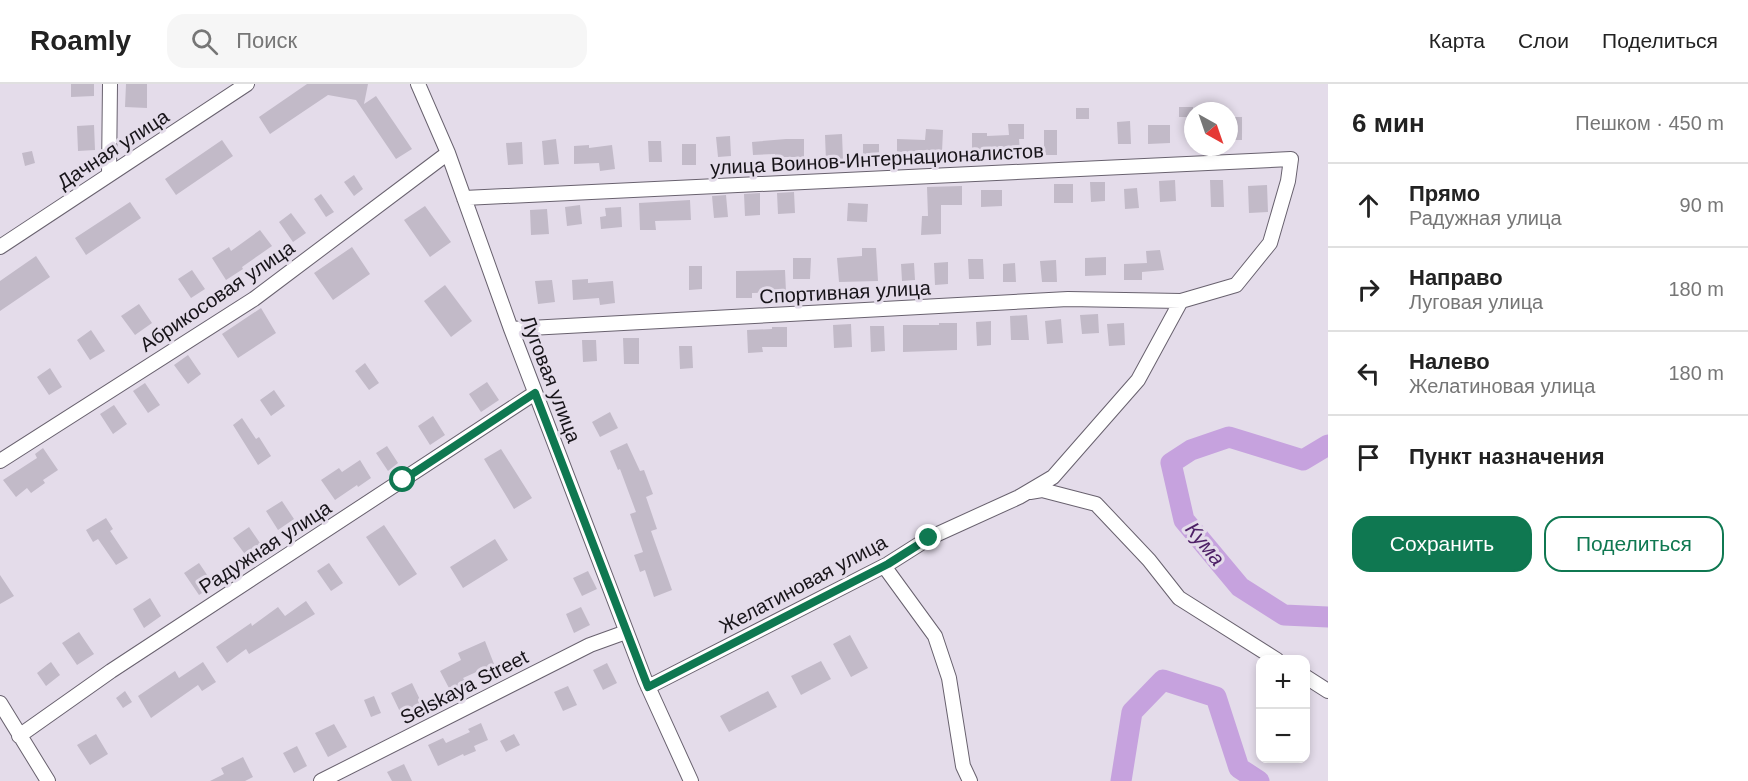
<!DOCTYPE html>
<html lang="ru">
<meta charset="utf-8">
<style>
:root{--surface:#fff;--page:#f6f6f6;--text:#222;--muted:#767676;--line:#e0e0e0;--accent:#0f7851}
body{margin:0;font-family:Helvetica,sans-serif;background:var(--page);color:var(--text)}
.controls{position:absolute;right:18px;bottom:18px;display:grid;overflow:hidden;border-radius:12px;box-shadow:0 3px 9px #0003}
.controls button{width:54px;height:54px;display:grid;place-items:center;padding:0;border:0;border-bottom:2px solid var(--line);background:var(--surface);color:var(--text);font:30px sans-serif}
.compass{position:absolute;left:1184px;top:18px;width:54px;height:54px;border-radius:50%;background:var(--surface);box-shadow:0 3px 9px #0003;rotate:140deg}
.stop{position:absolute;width:18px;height:18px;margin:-14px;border:4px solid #0f7851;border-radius:50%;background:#fff}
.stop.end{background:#0f7851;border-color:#fff;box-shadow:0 2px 6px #0008}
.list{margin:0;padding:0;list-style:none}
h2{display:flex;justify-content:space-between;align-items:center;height:78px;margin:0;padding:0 24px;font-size:26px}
h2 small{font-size:20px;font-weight:400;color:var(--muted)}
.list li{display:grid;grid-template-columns:39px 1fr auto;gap:18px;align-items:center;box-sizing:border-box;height:84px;padding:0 24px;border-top:2px solid var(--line)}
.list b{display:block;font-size:22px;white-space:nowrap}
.list p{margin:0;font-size:20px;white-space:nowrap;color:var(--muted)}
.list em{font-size:20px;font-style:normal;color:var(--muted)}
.actions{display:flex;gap:12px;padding:18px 24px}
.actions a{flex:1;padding:14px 0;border:2px solid var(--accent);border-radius:18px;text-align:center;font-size:21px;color:var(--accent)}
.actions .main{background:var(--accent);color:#fff}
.icon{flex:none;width:33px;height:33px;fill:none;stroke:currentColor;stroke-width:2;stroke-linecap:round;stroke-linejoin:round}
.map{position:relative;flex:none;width:1328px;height:697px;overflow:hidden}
header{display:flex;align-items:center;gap:36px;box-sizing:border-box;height:84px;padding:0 30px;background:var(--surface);border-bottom:2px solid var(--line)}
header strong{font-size:28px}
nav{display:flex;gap:33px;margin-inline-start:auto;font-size:21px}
.search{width:420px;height:54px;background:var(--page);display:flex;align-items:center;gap:15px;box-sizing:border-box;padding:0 21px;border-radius:18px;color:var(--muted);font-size:22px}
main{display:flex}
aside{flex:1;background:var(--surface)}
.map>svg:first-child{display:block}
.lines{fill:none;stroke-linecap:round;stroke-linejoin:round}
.river{stroke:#c6a2de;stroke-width:21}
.building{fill:#c2bac8}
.minor-casing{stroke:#68616e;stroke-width:16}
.minor{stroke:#fff;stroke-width:14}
.route{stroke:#0f7851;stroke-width:8}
.labels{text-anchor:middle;stroke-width:6;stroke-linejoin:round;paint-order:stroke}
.street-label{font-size:20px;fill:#171419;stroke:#e4dcea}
.water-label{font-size:21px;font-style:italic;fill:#4d1f66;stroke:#e4dcea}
</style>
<header>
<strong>Roamly</strong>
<div class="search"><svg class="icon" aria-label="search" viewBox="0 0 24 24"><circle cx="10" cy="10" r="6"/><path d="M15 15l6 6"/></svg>Поиск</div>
<nav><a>Карта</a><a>Слои</a><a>Поделиться</a></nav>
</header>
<main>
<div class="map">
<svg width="1328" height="697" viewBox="0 0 1328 697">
<rect width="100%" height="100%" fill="#e4dcea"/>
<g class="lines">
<path class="river" d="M1328,361L1303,376L1229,353L1191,366L1171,379L1184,436L1240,503L1284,531L1328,533
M1121,697L1132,628L1163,596L1216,613L1239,684L1259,697"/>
</g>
<path class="building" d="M71,0H94V12L71,13Z
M126,0H147V24L125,23Z
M307,0H368L364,20L376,12L412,65L396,75L356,16L328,11L270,50L259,33Z
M1179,23H1193V33H1179Z
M1076,24H1089V35H1076Z
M1229,33H1242V56H1229Z
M1130,37L1131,60H1118L1117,38Z
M1008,40H1024V55H1019L1020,68L972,70V49H987V52L1009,51Z
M94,41L95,66L78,67L77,42Z
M1148,41H1170V59L1148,60Z
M926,45L943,46L942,68L919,66V72H897V55L925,56Z
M1044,46H1057V71H1044Z
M842,50L843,76L826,77L825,51Z
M730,52L731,72L718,73L716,53Z
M556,55L559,80L544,81L542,57Z
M786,55H804V73H775V70L753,71L752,58Z
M222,56L233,72L176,111L165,95Z
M648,57H661L662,78H649Z
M522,58L523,80L508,81L506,59Z
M682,60H696V81H682Z
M863,60H879V74L863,73Z
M589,61V64L612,61L615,85L600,87L599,79L574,80V62Z
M32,67L35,79L25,82L22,69Z
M354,91L363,105L354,112L344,98Z
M1175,96L1176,117L1160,118L1159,97Z
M1210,96H1223L1224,123H1211Z
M1090,98H1105V117L1091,118Z
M1054,100H1073V119H1054Z
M1267,101L1268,128L1249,129L1248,102Z
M962,102V121H941V150L921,151L922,132H928L927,103Z
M1137,104L1139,124L1125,125L1124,105Z
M981,106H1002V122L981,123Z
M794,108L795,129L778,130L777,109Z
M760,109V131L745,132L744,110Z
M321,110L334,128L326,133L314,115Z
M726,111L728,133L714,134L712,112Z
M690,116L691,136L655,137L656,146H640L639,119Z
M130,118L141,134L86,171L75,154Z
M848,119L868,120L867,138L847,137Z
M580,121L582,140L567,142L565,123Z
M425,122L451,158L430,173L404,136Z
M621,123L622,143L601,145L600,133L606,132L605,124Z
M547,125L549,150L531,151L530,126Z
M291,129L306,149L293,158L279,138Z
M260,146L272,162L242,183L243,185L226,196L212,174L229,163L231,167Z
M352,163L370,190L333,216L314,189Z
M862,164H876L878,197L839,198L837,174L862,172Z
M1160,166L1164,186L1142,188V196H1124V180L1147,179L1146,167Z
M36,172L50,193L0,227V197Z
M1106,173V191L1085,192V174Z
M793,174H811L810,195H793Z
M968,175H983L984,195H969Z
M1056,176L1057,198H1042L1040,177Z
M948,178V200L935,201L934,179Z
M914,179L915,196L902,197L901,180Z
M1015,179L1016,198H1003V180Z
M689,182H702V205L689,206Z
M192,186L205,205L191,214L178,195Z
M785,186L786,208L752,209V214H736V187Z
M588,195V199L613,197L615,219L600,221L599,214L573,216L572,196Z
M552,196L555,218L538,220L535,197Z
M445,201L472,237L451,253L424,217Z
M139,220L152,239L135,251L121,232Z
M261,224L276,249L238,274L222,250Z
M1098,230L1099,249L1082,250L1080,231Z
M1027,231L1029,256H1011L1010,232Z
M1061,235L1063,259L1047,260L1045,237Z
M991,237V261L977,262L976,238Z
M939,239H957V266L903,268V241H939Z
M1124,239L1125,261L1109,262L1107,240Z
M851,240L852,263L834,264L833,241Z
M870,242H884L885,267L871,268Z
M772,243H787V263H762L763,268L748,269L747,246L772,245Z
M91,246L105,267L90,276L77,256Z
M623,254H639V280H624Z
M582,256H596L597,277L583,278Z
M679,262H692L693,284L680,285Z
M188,271L201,290L188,300L174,281Z
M365,279L379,299L369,306L355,287Z
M50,284L62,303L49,311L37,293Z
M487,298L499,316L481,328L469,310Z
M145,299L160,321L148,329L133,307Z
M274,306L285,322L271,332L260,316Z
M114,321L127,340L113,350L100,330Z
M610,328L618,344L600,353L592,338Z
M433,332L445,351L430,361L418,342Z
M242,334L256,355L259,353L271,372L258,381L233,341Z
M627,359L640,387L644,386L653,410L646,413L657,445L651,447L672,506L654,513L645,486L640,488L634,471L643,468L630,430L636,428L620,385L618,386L610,367Z
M387,362L398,379L388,387L376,369Z
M43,364L58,386L43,396L45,399L31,409L27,404L16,413L3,396L37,374L35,370Z
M501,365L532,414L514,425L484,375Z
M360,376L371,394L358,403L357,401L335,416L321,396L339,384L342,388Z
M282,417L294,435L278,446L266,427Z
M106,434L113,445L110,447L128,474L116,481L98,455L93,458L86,446Z
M384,441L417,490L399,502L366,453Z
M249,443L262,462L247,473L233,454Z
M495,455L508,476L463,504L450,483Z
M199,479L214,501L199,511L184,489Z
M329,479L343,499L331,507L317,487Z
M588,487L597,505L582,512L573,494Z
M0,491L14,512L0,520Z
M150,514L161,532L144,544L133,525Z
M306,517L315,530L249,570L246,565L227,579L216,563L251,539L252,542L278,523L285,532Z
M581,523L590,541L574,549L566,530Z
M79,548L94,570L77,581L62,559Z
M850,551L868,584L851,593L833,560Z
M485,557L494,580L463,594L466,598L450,606L440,587L461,576L458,569Z
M821,577L831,595L801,611L791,592Z
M51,578L60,591L46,602L37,589Z
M203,578L216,598L202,607L198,601L151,634L138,612L175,587L179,594Z
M607,579L617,599L603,606L593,586Z
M412,599L424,624L403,634L391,609Z
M568,602L577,621L563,627L554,608Z
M125,607L132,618L123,624L116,614Z
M768,607L777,623L729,648L720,632Z
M374,612L381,629L371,633L364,616Z
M481,639L488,656L474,662L476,667L464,672L463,670L438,682L428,661L443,654L446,659L470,648L468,645Z
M334,640L347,663L328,673L315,649Z
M96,650L108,670L90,681L77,661Z
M514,650L520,661L506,668L500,657Z
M297,662L307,682L294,689L283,669Z
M243,673L253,693L245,697H210L224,690L221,684Z
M404,680L412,697H392L387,688Z"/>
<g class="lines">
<g class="minor-casing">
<path id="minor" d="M418,0L448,69L511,245L645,596L691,697
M109,90L110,0
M464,114L1291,75L1288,97L1270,159L1236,201L1181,217L1138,296L1053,393L1019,413L929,454L888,480L648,603
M0,163L247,0
M511,245L1068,215L1181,217
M0,377L254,215L448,69
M1030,408L1042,406L1096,420L1149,476L1179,514L1277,576
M884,482L935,552L949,594L963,682L970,697
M1306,593L1328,607
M0,619L48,697
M19,652L111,587L535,309
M321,697L590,561L626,548"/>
</g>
<use href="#minor" class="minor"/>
</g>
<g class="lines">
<path class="route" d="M403,396L535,309L648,603L888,480L929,454"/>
</g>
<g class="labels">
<g class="street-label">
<text transform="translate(113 65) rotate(-33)" y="7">Дачная улица</text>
<text transform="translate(877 75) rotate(-3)" y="7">улица Воинов-Интернационалистов</text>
<text transform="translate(845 208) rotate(-3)" y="7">Спортивная улица</text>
<text transform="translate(217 212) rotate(-34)" y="7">Абрикосовая улица</text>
<text transform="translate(551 295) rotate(69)" y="7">Луговая улица</text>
<text transform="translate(265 463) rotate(-33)" y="7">Радужная улица</text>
<text transform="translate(803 500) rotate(-28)" y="7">Желатиновая улица</text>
<text transform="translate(464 603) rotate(-27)" y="7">Selskaya Street</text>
</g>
<g class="water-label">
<text transform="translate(1205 460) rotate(51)" y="7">Кума</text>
</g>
</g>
</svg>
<div class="controls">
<button>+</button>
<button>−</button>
</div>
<svg class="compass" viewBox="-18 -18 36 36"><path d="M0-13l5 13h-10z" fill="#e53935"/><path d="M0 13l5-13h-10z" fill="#767676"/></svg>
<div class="stop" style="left:403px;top:396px"></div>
<div class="stop end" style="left:929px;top:454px"></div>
</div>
<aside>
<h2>6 мин<small>Пешком · 450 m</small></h2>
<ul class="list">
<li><svg class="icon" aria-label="ahead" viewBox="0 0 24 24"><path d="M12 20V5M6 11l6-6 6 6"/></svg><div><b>Прямо</b><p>Радужная улица</p></div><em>90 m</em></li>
<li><svg class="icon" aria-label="right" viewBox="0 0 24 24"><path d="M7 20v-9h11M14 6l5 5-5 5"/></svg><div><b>Направо</b><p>Луговая улица</p></div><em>180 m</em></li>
<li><svg class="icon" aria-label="left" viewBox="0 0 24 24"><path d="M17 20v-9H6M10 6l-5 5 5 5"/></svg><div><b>Налево</b><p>Желатиновая улица</p></div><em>180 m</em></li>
<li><svg class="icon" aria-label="arrive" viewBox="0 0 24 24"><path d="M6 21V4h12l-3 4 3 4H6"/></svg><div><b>Пункт назначения</b></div></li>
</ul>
<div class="actions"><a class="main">Сохранить</a><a>Поделиться</a></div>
</aside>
</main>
